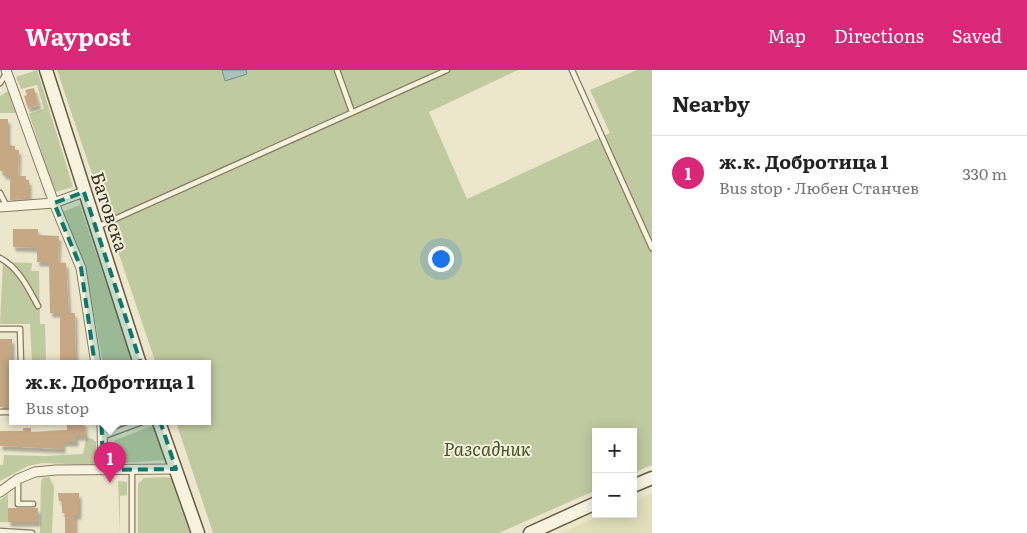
<!DOCTYPE html>
<meta charset="utf-8">
<style>
:root{--surface:#fff;--page:#f6f6f6;--text:#222;--muted:#767676;--line:#e0e0e0;--accent:#db2777}
body{margin:0;font-family:Literata,serif;background:var(--page);color:var(--text)}
.controls{position:absolute;right:15px;bottom:15px;display:grid;overflow:hidden;border-radius:0px;box-shadow:0 2px 12px #0003}
.controls button{width:45px;height:45px;display:grid;place-items:center;padding:0;border:0;border-bottom:1px solid var(--line);background:var(--surface);color:var(--text);font:25px sans-serif}
.you{position:absolute;left:440px;top:188px;width:18px;height:18px;margin:-12px;border:4px solid #fff;border-radius:50%;background:#1a73e8;box-shadow:0 0 0 8px #1a73e833}
.badge{display:grid;place-items:center;width:32px;height:32px;border-radius:50%;background:var(--accent);color:#fff;font-size:16px;font-weight:700}
.pin{position:absolute;translate:-50% -41px;filter:drop-shadow(0 1px 2px #0008)}
.pin::after{content:'';position:absolute;top:26px;width:18px;height:15px;background:inherit;clip-path:polygon(0 0,100% 0,50% 100%)}
.popup{position:absolute;left:9px;top:290px;width:202px;height:65px;box-sizing:border-box;display:grid;place-content:center;border-radius:0px;background:var(--surface);filter:drop-shadow(0 1px 4px #0005);font-size:16px;white-space:nowrap;color:var(--muted)}
.popup b{font-size:19px;color:var(--text)}
.popup::after{content:'';position:absolute;left:50%;top:100%;margin-left:-10px;border:10px solid transparent;border-top-color:var(--surface)}
.list{margin:0;padding:0;list-style:none}
h2{display:flex;justify-content:space-between;align-items:center;height:65px;margin:0;padding:0 20px;font-size:21px}
h2 small{font-size:16px;font-weight:400;color:var(--muted)}
.list li{display:grid;grid-template-columns:32px 1fr auto;gap:15px;align-items:center;box-sizing:border-box;height:75px;padding:0 20px;border-top:1px solid var(--line)}
.list b{display:block;font-size:19px;white-space:nowrap}
.list p{margin:0;font-size:16px;white-space:nowrap;color:var(--muted)}
.list em{font-size:16px;font-style:normal;color:var(--muted)}
.map{position:relative;flex:none;width:652px;height:463px;overflow:hidden}
header{display:flex;align-items:center;gap:30px;box-sizing:border-box;height:70px;padding:0 25px;background:var(--accent);color:#fff}
header strong{font-size:24px}
nav{display:flex;gap:28px;margin-inline-start:auto;font-size:18px}
main{display:flex}
aside{flex:1;background:var(--surface)}
.map>svg:first-child{display:block}
.farmland{fill:#e1dfba}
.green{fill:#c0caa0}
.water{fill:#abc1bd;stroke:#728f8c}
.building{fill:#c7a885;filter:url(#shadow)}
.lines{fill:none;stroke-linecap:round;stroke-linejoin:round}
.lane-casing{stroke:#887a61;stroke-width:7}
.street-casing{stroke:#887a61;stroke-width:11}
.secondary-casing{stroke:#6a5b44;stroke-width:15}
.lane{stroke:#f7f3df;stroke-width:4.5}
.street{stroke:#f7f3df;stroke-width:9}
.secondary{stroke:#f7f3df;stroke-width:12}
.marked{fill:#0f766e;fill-opacity:0.2;stroke:#0f766e;stroke-width:4;stroke-dasharray:10 6;stroke-linejoin:round}
.labels{text-anchor:middle;stroke-width:4;stroke-linejoin:round;paint-order:stroke}
.street-label{font-size:18px;fill:#3a3123;stroke:#f4f0db}
.park-label{font-size:18px;font-style:italic;fill:#45552b;stroke:#f4f0db}
</style>
<header>
<strong>Waypost</strong>
<nav><a>Map</a><a>Directions</a><a>Saved</a></nav>
</header>
<main>
<div class="map">
<svg width="652" height="463" viewBox="0 0 652 463">
<defs>
<filter id="shadow"><feDropShadow dx="2.5" dy="4.5" stdDeviation="1" flood-color="#0004"/></filter>
</defs>
<rect width="100%" height="100%" fill="#ece6cc"/>
<path class="farmland" d="M652,423V463H561L604,444H633V432Z"/>
<path class="green" d="M37,0L73,117L55,122L29,44L44,39L37,15L21,19L16,7Z
M57,0H518L429,42L467,129L610,63L590,20L637,0H652V395L633,403V362H596V420L499,463H213L176,352H208V294H156Z
M8,21L16,43H0V26Z
M80,135L133,294H103L87,206L62,142Z
M3,192L32,193L31,201H39L40,254H45L46,291H52V294H32L30,254H0Z
M153,356L165,390L125,393L113,386L112,378L115,370Z
M91,368L96,372L97,388L94,395L42,393L28,396L0,411V395H3L4,385L45,386L83,384L86,369Z
M49,407L54,416L52,463H40L41,411L43,408Z
M165,407L171,408L190,463H138V414L144,408Z
M118,411L127,412V425L120,426V463Z
M8,424V452H0V430Z"/>
<path class="water" d="M222,0H246L247,4L225,11Z"/>
<path class="building" d="M34,18L39,35L28,38L24,26L27,25L25,20Z
M0,49H8V75L15,76V80H19L18,106H26V110H29V129L10,130V105H3V101H0Z
M13,159H38V165L59,166L58,192L66,193L69,243H75L76,294H66V291H60V243H50L49,192H37V178L13,177Z
M0,269H12V331H9V337H0Z
M67,352H84L86,366H76V372H63V379L0,376V361H23V358H31V362L65,360H67Z
M58,423H79V445H75V463H65V443H62V431H59Z
M8,438H38V452H8Z"/>
<g class="lines">
<g class="lane-casing">
<path id="lane" d="M337,0L352,42
M572,0L652,178
M0,13L6,4
M0,123L7,137
M97,157L447,0
M0,188C19,198 28,218 38,236
M0,259H20L21,294
M0,342H12
M102,367L142,352
M132,400V463
M18,411V434H33
M0,461L32,463"/>
</g>
<g class="street-casing">
<path id="street" d="M6,0L54,133L81,198L96,294
M0,137L54,133L84,122
M102,352L103,400
M0,422L18,409L35,402L56,400L176,399"/>
</g>
<g class="secondary-casing">
<path id="secondary" d="M46,0L140,294
M159,352L198,463
M633,416L652,408
M530,463L596,433"/>
</g>
<use href="#lane" class="lane"/>
<use href="#street" class="street"/>
<use href="#secondary" class="secondary"/>
</g>
<path class="marked" d="M84,122L176,399L103,400L101,337L81,198L54,133Z"/>
<g class="labels">
<g class="street-label">
<text transform="translate(109 142) rotate(72)" y="6">Батовска</text>
</g>
<g class="park-label">
<text x="487" y="386">Разсадник</text>
</g>
</g>
</svg>
<div class="controls">
<button>+</button>
<button>−</button>
</div>
<div class="you"></div>
<div class="pin badge" style="left:110px;top:413px">1</div>
<div class="popup"><b>ж.к. Добротица 1</b>Bus stop</div>
</div>
<aside>
<h2>Nearby<small></small></h2>
<ul class="list">
<li><span class="badge">1</span><div><b>ж.к. Добротица 1</b><p>Bus stop · Любен Станчев</p></div><em>330 m</em></li>
</ul>
</aside>
</main>
